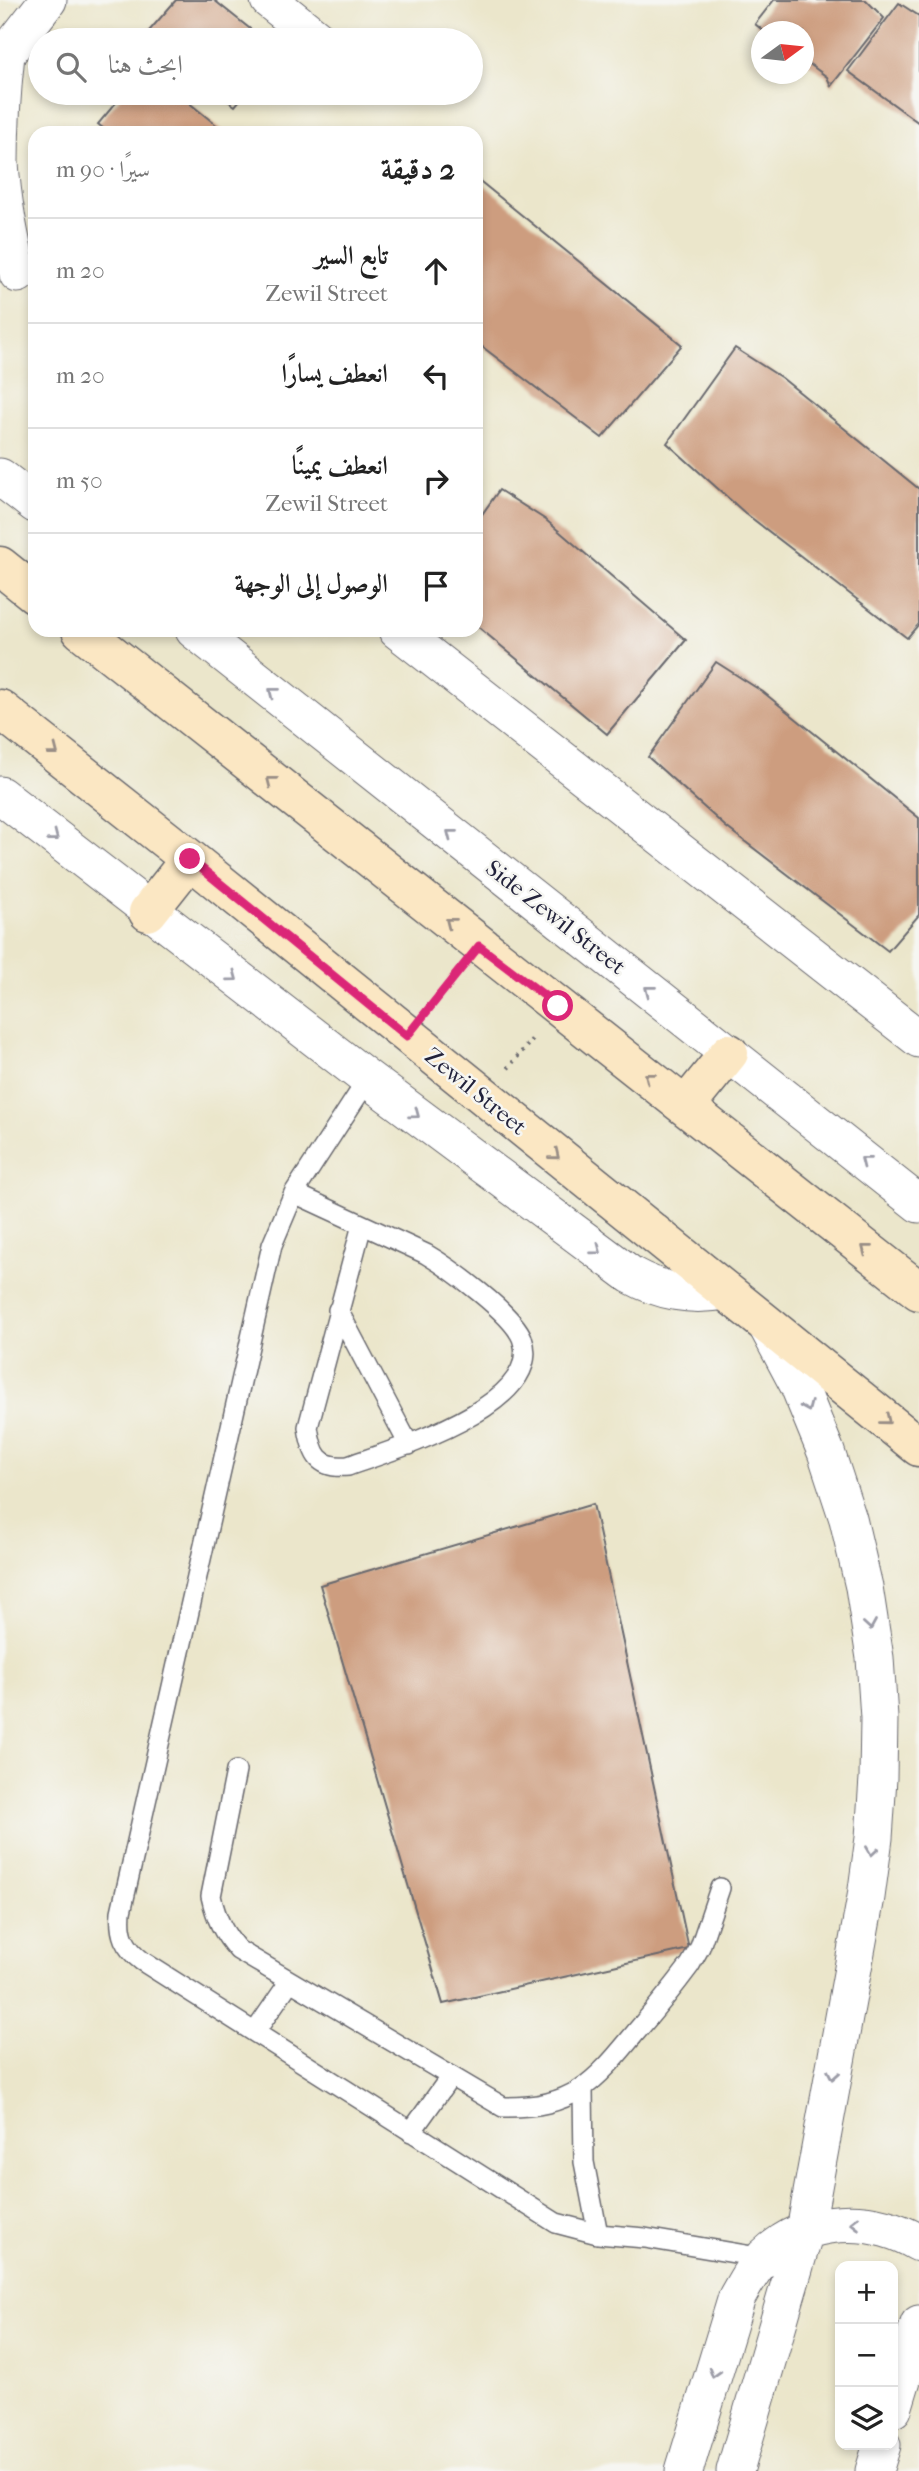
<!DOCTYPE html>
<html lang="ar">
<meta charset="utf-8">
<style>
:root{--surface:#fff;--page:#f2f2f2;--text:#222;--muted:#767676;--line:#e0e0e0}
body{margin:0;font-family:"IM FELL French Canon",Amiri,serif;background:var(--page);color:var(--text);direction:rtl}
.controls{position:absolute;right:21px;bottom:21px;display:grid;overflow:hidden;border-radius:14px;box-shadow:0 4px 10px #0003}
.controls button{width:63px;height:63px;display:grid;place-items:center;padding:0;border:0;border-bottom:2px solid var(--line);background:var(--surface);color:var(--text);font:35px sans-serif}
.compass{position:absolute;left:751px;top:21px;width:63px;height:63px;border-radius:50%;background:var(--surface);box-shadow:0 4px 10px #0003;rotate:75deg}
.stop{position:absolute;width:21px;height:21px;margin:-16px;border:5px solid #db2777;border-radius:50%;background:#fff}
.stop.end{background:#db2777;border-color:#fff;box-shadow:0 2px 7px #0008}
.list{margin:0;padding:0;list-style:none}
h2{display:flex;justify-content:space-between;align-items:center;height:91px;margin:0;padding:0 28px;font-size:30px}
h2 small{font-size:23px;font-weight:400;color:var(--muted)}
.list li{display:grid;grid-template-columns:46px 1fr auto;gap:21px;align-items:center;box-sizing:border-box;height:105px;padding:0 28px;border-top:2px solid var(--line)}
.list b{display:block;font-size:26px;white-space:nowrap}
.list p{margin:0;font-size:23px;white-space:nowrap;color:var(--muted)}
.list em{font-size:23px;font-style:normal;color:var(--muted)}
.icon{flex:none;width:38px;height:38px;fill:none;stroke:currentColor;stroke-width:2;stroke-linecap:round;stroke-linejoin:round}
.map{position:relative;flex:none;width:919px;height:2471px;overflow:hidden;direction:ltr}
.search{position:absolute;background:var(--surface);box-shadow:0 4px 10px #0003;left:28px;top:28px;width:455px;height:77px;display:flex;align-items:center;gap:18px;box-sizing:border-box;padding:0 24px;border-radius:38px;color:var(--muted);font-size:26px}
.panel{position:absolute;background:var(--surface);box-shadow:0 4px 10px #0003;left:28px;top:126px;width:455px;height:511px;border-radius:21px;direction:rtl}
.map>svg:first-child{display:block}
.building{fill:#cd9d7f}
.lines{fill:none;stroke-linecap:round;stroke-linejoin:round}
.service-casing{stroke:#68676d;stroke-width:22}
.minor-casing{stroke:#68676d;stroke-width:39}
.secondary-casing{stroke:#68676d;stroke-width:41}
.path{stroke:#68676d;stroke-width:4.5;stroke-dasharray:2 5;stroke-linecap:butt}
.service{stroke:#fff;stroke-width:19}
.minor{stroke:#fff;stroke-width:37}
.secondary{stroke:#fbe7c3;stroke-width:38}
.oneway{stroke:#9c9ca7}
.oneway2{stroke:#998e86}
.route{stroke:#db2777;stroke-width:9}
.labels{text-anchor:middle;stroke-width:5;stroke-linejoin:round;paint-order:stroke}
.street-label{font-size:23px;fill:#22223b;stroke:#f6f6f2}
</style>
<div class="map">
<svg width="919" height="2471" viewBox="0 0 919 2471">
<rect width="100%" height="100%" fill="#f6f6f2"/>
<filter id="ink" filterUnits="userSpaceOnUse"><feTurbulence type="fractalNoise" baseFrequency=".0143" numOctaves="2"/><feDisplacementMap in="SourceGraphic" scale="14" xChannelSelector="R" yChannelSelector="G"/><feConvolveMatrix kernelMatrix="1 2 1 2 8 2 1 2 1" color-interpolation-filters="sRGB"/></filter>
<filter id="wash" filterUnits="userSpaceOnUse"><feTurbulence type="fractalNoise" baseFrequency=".00686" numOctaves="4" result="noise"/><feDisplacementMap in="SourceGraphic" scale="28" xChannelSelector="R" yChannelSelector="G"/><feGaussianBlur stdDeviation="1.57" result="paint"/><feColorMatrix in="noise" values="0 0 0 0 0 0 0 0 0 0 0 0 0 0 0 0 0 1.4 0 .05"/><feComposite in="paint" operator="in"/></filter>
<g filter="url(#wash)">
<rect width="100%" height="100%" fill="#ebe6cb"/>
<g id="blocks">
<path class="building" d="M176,0H214L264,40H145L143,38Z
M774,0H866L884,18L831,86L827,77L804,60V32H765L755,24Z
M899,3L919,16V123L848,71Z
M124,93H177L226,133H109L98,124Z
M217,93H246L235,106Z
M476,178L682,345L602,438L476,342Z
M735,348L782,378L919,489V624L907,638L745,513L667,443Z
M499,490L546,520L686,640L607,734L476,625V523Z
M716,662L763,692L919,818V915L888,951L726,827L648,757Z
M593,1504L689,1949L443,2004L320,1585Z"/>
</g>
</g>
<g filter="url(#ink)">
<use href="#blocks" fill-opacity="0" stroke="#68676d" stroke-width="2"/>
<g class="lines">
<g class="service-casing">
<path id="service" d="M368,1079L294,1193L272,1245L121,1912C119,1934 124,1947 142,1961L556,2223L598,2234L645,2238L764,2258
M294,1193L426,1254C450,1268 512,1313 522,1338C547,1405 392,1450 348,1466C318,1469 312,1454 308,1427L362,1225
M338,1310L409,1445
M236,1771L211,1896C216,1918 223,1933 238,1950L503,2107C574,2108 594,2083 636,2032C655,2010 673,1988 690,1965L700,1947L720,1888
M255,2032L290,1981
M583,2089L584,2162L598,2234
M411,2132L451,2076"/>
</g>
<g class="minor-casing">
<path id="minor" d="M269,0L319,40
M6,54C2,90 0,126 0,162C2,200 10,237 18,274
M0,62L48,0
M0,477L35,504
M194,630L919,1204
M397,630L919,1039
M0,795L368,1079L631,1275C662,1292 690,1297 725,1291
M893,2409L919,2324
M684,2471L737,2297C745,2283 752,2269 764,2257C807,2216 870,2214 919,2243
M735,2471L805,2231L866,1897L874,1838L878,1778L879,1718L875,1658L864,1587L848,1519L826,1452L799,1386L766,1324
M874,2471L882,2445"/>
</g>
<g class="secondary-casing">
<path id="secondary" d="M0,566L35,594
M81,630L919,1291
M0,709L190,859L919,1447
M148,912L190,859
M686,1106L729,1053"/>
</g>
<path class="path" d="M432,1005L457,974
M508,1068L534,1037"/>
<use href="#service" class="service"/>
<use href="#minor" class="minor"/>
<use href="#secondary" class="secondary"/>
</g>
<defs><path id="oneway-chevron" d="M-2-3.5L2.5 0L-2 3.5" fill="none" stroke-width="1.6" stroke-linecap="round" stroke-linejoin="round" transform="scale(1.75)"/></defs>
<g class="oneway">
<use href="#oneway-chevron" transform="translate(273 692) rotate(-142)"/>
<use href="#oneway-chevron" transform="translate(451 834) rotate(-142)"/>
<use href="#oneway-chevron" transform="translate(54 837) rotate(38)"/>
<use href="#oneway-chevron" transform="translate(233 977) rotate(37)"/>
<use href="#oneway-chevron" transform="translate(649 990) rotate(-142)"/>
<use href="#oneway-chevron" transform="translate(415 1114) rotate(37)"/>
<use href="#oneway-chevron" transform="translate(865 1161) rotate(-142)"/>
<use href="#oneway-chevron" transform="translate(597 1250) rotate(37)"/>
<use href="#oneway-chevron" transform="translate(807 1407) rotate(67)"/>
<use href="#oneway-chevron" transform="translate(870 1625) rotate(81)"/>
<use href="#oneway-chevron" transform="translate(872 1851) rotate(98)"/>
<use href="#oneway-chevron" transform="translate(833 2075) rotate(100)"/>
<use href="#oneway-chevron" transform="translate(855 2223) rotate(-179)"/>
<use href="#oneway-chevron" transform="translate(714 2373) rotate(107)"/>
</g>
<g class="oneway2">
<use href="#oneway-chevron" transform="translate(54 751) rotate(38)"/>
<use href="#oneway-chevron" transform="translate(271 781) rotate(-142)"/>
<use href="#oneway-chevron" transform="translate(450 922) rotate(-142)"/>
<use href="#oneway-chevron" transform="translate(649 1077) rotate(-142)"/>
<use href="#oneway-chevron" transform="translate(555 1155) rotate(39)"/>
<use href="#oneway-chevron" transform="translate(866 1249) rotate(-142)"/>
<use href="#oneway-chevron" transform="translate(886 1420) rotate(39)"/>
</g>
</g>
<g class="lines" filter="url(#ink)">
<path class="route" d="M190,859L407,1036L479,946L558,1006"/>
</g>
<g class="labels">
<g class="street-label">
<text transform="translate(556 917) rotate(38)" y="8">Side Zewil Street</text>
<text transform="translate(476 1091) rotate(39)" y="8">Zewil Street</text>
</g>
</g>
</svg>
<div class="controls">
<button>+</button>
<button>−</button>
<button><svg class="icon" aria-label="layers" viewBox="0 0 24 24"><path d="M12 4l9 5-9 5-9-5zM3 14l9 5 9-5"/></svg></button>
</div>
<svg class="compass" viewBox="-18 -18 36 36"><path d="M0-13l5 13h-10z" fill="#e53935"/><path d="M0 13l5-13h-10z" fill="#767676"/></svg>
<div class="stop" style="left:558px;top:1006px"></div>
<div class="stop end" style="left:190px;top:859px"></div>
<div class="search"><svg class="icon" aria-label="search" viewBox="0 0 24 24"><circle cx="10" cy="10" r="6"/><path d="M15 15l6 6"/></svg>ابحث هنا</div>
<section class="panel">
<h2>2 دقيقة<small>سيرًا · 90 m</small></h2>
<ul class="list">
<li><svg class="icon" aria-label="ahead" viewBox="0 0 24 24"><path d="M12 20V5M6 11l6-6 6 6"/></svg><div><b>تابع السير</b><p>Zewil Street</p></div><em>20 m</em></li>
<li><svg class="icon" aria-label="left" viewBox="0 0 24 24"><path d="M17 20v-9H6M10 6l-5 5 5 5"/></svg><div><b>انعطف يسارًا</b></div><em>20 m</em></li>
<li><svg class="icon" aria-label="right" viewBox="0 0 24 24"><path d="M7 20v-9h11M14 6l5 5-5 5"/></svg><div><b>انعطف يمينًا</b><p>Zewil Street</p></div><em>50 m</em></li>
<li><svg class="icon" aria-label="arrive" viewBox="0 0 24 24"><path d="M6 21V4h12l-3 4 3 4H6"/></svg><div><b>الوصول إلى الوجهة</b></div></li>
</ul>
</section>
</div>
